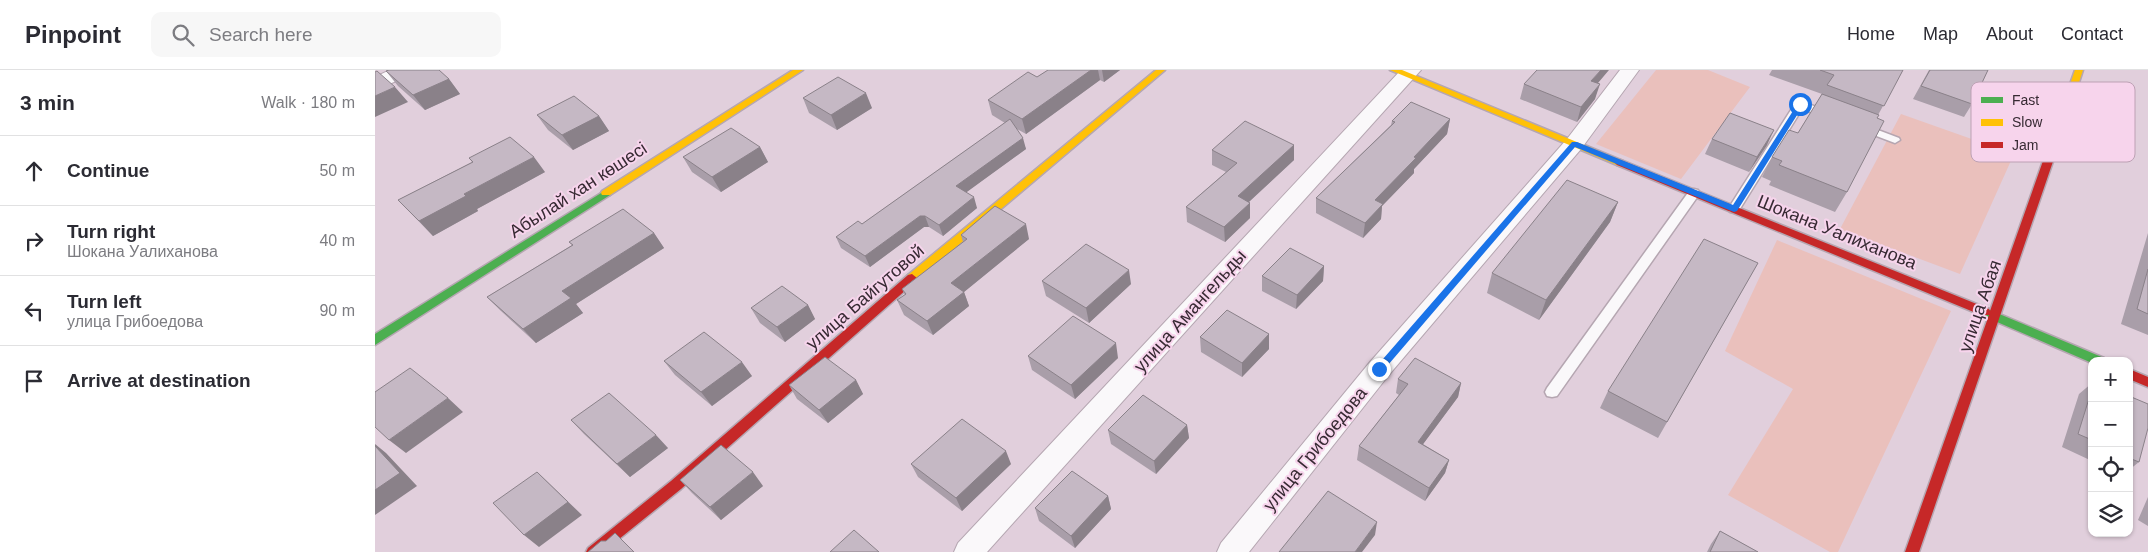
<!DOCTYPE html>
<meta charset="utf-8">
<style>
:root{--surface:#fff;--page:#f7f7f7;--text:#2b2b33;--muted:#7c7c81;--line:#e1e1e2}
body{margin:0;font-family:Helvetica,sans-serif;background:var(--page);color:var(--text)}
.controls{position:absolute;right:15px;bottom:15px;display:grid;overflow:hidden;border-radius:10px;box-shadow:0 1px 4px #0004}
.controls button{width:45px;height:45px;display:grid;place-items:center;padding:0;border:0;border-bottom:1px solid var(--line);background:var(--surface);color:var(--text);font:25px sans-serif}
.stop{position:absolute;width:15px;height:15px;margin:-11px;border:4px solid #1a73e8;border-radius:50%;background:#fff}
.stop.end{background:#1a73e8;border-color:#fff;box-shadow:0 1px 5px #0008}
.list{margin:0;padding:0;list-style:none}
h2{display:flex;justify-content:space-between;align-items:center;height:65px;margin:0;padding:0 20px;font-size:21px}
h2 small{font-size:16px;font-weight:400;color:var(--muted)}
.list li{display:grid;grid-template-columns:32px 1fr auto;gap:15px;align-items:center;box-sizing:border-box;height:70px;padding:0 20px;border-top:1px solid var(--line)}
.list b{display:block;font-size:19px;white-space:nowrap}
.list p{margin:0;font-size:16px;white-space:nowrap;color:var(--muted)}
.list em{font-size:16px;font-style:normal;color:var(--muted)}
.icon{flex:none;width:28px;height:28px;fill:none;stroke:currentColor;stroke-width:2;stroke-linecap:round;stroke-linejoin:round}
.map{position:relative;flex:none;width:1773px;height:482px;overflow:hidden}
header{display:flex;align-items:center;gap:30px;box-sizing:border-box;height:70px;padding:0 25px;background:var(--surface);border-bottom:1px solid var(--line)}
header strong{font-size:24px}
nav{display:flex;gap:28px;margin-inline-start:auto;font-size:18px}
.search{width:350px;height:45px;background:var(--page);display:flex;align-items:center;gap:12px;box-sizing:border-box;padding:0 18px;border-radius:10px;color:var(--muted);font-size:19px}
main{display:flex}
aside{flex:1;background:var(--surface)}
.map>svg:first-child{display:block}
.green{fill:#eac0bc}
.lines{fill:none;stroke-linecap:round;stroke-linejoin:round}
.lane-casing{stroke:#b5a6b1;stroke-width:3}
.street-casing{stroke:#b5a6b1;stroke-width:2}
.fast-casing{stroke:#b5a6b1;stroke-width:3}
.slow-casing{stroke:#b5a6b1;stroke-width:3}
.jam-casing{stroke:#b5a6b1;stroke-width:3}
.lane{fill:#faf8fa;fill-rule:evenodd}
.street{fill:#faf8fa;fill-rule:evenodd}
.fast{fill:#4caf50;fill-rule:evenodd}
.slow{fill:#ffc107;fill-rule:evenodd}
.jam{fill:#c62828;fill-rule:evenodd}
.wall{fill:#a99ea9}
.shaded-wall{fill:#8a8189}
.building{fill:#c5b8c4;stroke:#8a8189}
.route{fill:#1a73e8}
.labels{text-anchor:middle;stroke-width:4;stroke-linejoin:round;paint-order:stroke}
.street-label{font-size:18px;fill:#372a33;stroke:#f7d4ec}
.key{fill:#f7d4ec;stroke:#bda1b4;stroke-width:1}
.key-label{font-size:14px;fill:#372a33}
</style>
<header>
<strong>Pinpoint</strong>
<div class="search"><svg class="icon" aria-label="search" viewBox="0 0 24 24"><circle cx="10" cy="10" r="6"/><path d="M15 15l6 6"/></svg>Search here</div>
<nav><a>Home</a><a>Map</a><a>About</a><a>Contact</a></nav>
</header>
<main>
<aside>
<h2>3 min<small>Walk · 180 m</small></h2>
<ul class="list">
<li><svg class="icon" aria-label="ahead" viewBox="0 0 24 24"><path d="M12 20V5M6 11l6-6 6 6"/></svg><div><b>Continue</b></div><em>50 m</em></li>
<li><svg class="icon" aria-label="right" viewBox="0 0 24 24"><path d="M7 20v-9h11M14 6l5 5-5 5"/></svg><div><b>Turn right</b><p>Шокана Уалиханова</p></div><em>40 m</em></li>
<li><svg class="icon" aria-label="left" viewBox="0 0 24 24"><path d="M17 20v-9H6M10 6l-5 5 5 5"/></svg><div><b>Turn left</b><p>улица Грибоедова</p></div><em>90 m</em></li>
<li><svg class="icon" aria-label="arrive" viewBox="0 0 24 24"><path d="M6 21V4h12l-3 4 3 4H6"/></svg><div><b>Arrive at destination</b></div></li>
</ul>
</aside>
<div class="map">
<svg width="1773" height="482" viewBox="0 0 1773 482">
<rect width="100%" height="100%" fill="#e1cfdc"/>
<path class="green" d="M1281,0H1333L1375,17L1306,109L1221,74Z
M1526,44L1639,84L1585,204L1465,159Z
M1402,170L1576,241L1463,482H1455L1353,425L1418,319L1350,281Z"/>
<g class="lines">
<g class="lane-casing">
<path id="lane" d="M1425,31L1458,43L1459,45L1454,48L1427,39L1363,142H1355L1353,139L1355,136L1421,32Z
M1487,54L1524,68L1525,70L1520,73L1483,59L1482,57L1483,55Z
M1319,119L1323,120L1325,123L1323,126L1182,326L1177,327L1172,326L1170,322L1172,318L1315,120Z"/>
</g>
<g class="street-casing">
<path id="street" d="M15,0H40L38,4L0,20V7Z
M1026,0H1046L612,482H579L583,473Z
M1245,0H1264L1206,79L1013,306L874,482H842L846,473L995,292L1192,69Z"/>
</g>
<g class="fast-casing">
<path id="fast" d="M231,120L235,121L236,123L235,125L0,275V264Z
M1610,238L1729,288L1731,291H1717V293L1606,245L1604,242L1606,239Z"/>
</g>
<g class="slow-casing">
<path id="slow" d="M418,0H428L235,125H227L226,123L227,121Z
M781,0H790L541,211H533L532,208L533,205Z
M1015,0H1027L1248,91L1250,93L1245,96L1242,95Z
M1700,0H1708L1684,74L1682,76H1676L1674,74Z"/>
</g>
<g class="jam-casing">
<path id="jam" d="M1679,71L1684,74L1544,482H1530L1614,245H1606L1242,95L1240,93L1245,90L1248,91L1614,239L1615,241L1674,74Z
M537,204L542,208L541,211L306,419L228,482H211L213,478L296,411L533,205Z
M1754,299L1773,307V317L1754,309Z"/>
</g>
<use href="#lane" class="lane"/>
<use href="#street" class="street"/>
<use href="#fast" class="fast"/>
<use href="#slow" class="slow"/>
<use href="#jam" class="jam"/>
</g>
<path class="wall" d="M673,0H745L729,12L725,10L651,64L642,59L651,79L591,122L602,138L568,166L554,157H549L495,197L466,178L461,167L487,154L630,53L617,45L613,30L662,7Z
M1397,0H1528L1503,45L1472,122L1460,142L1394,115L1396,111L1387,107L1397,87L1423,63L1447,24L1394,5Z
M1554,0H1613L1597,34L1589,47L1538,29Z
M11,1L74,9L85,24L50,40L23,16Z
M1222,13L1220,29L1202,52L1145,29L1149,14Z
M428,28L497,38L462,60L434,43Z
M162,45L224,46L234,61L198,80L173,60Z
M1075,49L1072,64L1039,99V103L1007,136L1006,149L988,168L941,143V128L1016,55L1017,51Z
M1337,69L1392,75L1374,102L1330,84Z
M919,75V90L874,132L875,133V148L850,172L812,152L811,137L851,102L837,95V80Z
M385,77L393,92L346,122L317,102L308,87Z
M94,88L170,102L102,139L103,141L58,166L23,130L97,92Z
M1243,132L1235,152L1164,250L1112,223L1117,203Z
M279,163L289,178L201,234L208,243L161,273L126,241L112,227L197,175L194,172Z
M1773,163V265L1746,254Z
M586,165L654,169L589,222L594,236L558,265L529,245L522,230L530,225L527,219L588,172Z
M1383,193L1283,368L1225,338L1233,321Z
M949,196L948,211L921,239L887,221V206Z
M667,211L756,214L714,253L671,226Z
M433,235L440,249L410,272L385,253L376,238Z
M894,264V279L867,307L826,282L825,267Z
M653,286L743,288L700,329L657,300Z
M289,291L377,306L337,336L300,305Z
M1023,309L1086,313L1083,327L1048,374L1074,390L1070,403L1050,431L982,390L984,376L1024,325L1021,323Z
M481,310L488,324L453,353L422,329L414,315Z
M1717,313V391L1687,377L1704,324Z
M1754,326L1764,392L1754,400Z
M196,350L293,378L255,407L209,364Z
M812,355L814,368L781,404L736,374L733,360Z
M536,394H636L587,441L543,407Z
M305,410L388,416L346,450L317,423Z
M733,426L736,439L700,478L664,451L660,438Z
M1773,427V456L1763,450Z
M1345,461L1383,482H1332L1336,474Z"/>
<path class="shaded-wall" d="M716,0H723L725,10L651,64L647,49Z
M727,0H745L729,12Z
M1226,0H1234L1212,26L1216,11Z
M74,9L85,24L50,40L38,25Z
M1225,14L1220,29L1202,52L1206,37Z
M20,17L33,32L0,47V26Z
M491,23L497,38L462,60L456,45Z
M224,46L234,61L198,80L187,65Z
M1075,49L1072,64L1039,99V103L1007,136L1006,149L988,168L990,153L1000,130L1039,87Z
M1399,60L1392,75L1374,102L1382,87Z
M648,68L651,79L585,127L581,116Z
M919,75V90L864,141L863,126Z
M385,77L393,92L346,122L337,107Z
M159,87L170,102L102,139L103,141L58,166L44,151L89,124Z
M599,127L602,138L568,166L564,155Z
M1243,132L1235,152L1164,250L1171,230Z
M875,133V148L850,172L849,157Z
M545,146H550L554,157H549L495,197L490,186Z
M651,154L654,169L589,222L594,236L558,265L552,251L576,213Z
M279,163L289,178L201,234L208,243L161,273L148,259L187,221Z
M949,196L948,211L921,239L922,225Z
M754,200L756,214L714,253L711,238Z
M433,235L440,249L410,272L402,257Z
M894,264V279L867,307V293Z
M741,273L743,288L700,329L696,315Z
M367,292L377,306L337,336L326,322Z
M481,310L488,324L453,353L444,340Z
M1086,313L1083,327L1040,385L1043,372Z
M73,328L88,342L31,383L14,370Z
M812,355L814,368L781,404L779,391Z
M281,365L293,378L255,407L242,394Z
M0,374L11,383L42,416L0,445Z
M631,381L636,394L587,441L581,428Z
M1074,390L1070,403L1050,431L1054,418Z
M162,402L207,445L164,477L149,465Z
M378,402L388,416L346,450L335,437Z
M733,426L736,439L700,478L696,466Z
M1002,452L1000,465L987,482H980Z"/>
<path class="building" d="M14,0H64L74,9L38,25L11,1Z
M673,0H716L647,49L613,30L653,2L662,7Z
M1162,0H1226L1216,11L1225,14L1206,37L1149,14Z
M1445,0H1528L1509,36L1452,15L1459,5Z
M1555,0H1613L1597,34L1546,16Z
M2,1L20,17L0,26V2Z
M463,7L491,23L456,45L428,28Z
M1447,24L1504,45L1502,48L1509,51L1472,122L1404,95L1407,91L1397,87L1414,60L1423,63Z
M199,26L224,46L187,65L162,45Z
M1036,32L1075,49L1039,87L1041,88L1000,130L1008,134L990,153L941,128L1020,52L1017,51Z
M1355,43L1399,60L1382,87L1337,69Z
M635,49L648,68L581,116L599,127L564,155L550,146H545L490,186L461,167L483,151L487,154Z
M870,51L919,75L863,126L875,133L849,157L811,137L862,93L837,80Z
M356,58L385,77L337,107L308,87Z
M135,67L159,87L89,124L91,126L44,151L23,130L98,92L94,88Z
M1192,110L1243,132L1171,230L1117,203Z
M620,136L651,154L576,213L589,222L552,251L522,230L531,224L527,219L592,169L586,165Z
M248,139L279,163L187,221L196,228L148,259L112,227L198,175L194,172Z
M1329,169L1383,193L1292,352L1233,321Z
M711,174L754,200L711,238L667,211Z
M915,178L949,196L922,225L887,206Z
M1773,199V244L1762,239Z
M407,216L433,235L402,257L376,238Z
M852,240L894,264L867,293L825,267Z
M698,246L741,273L696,315L653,286Z
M329,262L367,292L326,322L289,291Z
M450,287L481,310L444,340L414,315Z
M1040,288L1086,313L1043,372L1074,390L1054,418L984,376L1033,314L1023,309Z
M35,298L73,328L14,370L0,357V322Z
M1717,319V370L1703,364Z
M234,323L281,365L242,394L196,350Z
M768,325L812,355L779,391L733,360Z
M1754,326L1773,334V358L1764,392L1754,388Z
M587,349L631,381L581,428L536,394Z
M346,375L378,402L335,437L305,410Z
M0,376L25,403L0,420Z
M697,401L733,426L696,466L660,438Z
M162,402L193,432L149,465L118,433Z
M953,421L1002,452L980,482H904Z
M479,460L504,482H455Z
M1345,461L1383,482H1335Z
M240,463L259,482H213L226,471H231Z"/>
<path class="route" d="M1423,33L1429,34L1362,141L1359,142L1200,77L1007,302H1001V297L1197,72H1202L1358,135Z"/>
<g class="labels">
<g class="street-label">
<text transform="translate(203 120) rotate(-33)" y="6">Абылай хан көшесі</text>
<text transform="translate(1462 162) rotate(22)" y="6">Шокана Уалиханова</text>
<text transform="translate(490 227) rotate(-41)" y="6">улица Байгутовой</text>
<text transform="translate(1605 236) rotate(-71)" y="6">улица Абая</text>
<text transform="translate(815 241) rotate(-48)" y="6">улица Амангельды</text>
<text transform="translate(940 379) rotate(-51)" y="6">улица Грибоедова</text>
</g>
</g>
<rect x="1596" y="12" width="164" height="80" rx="8" class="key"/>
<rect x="1606" y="27" width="22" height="6" fill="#4caf50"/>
<rect x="1606" y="49" width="22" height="7" fill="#ffc107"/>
<rect x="1606" y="72" width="22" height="6" fill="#c62828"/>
<g class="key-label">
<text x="1637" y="35">Fast</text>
<text x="1637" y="57">Slow</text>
<text x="1637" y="80">Jam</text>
</g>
</svg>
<div class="controls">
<button>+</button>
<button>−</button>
<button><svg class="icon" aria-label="locate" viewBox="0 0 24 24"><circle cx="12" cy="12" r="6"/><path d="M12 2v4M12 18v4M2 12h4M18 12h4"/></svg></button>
<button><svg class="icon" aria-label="layers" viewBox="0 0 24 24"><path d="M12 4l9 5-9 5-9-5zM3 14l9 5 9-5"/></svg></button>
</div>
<div class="stop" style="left:1425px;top:34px"></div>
<div class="stop end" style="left:1004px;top:299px"></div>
</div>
</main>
